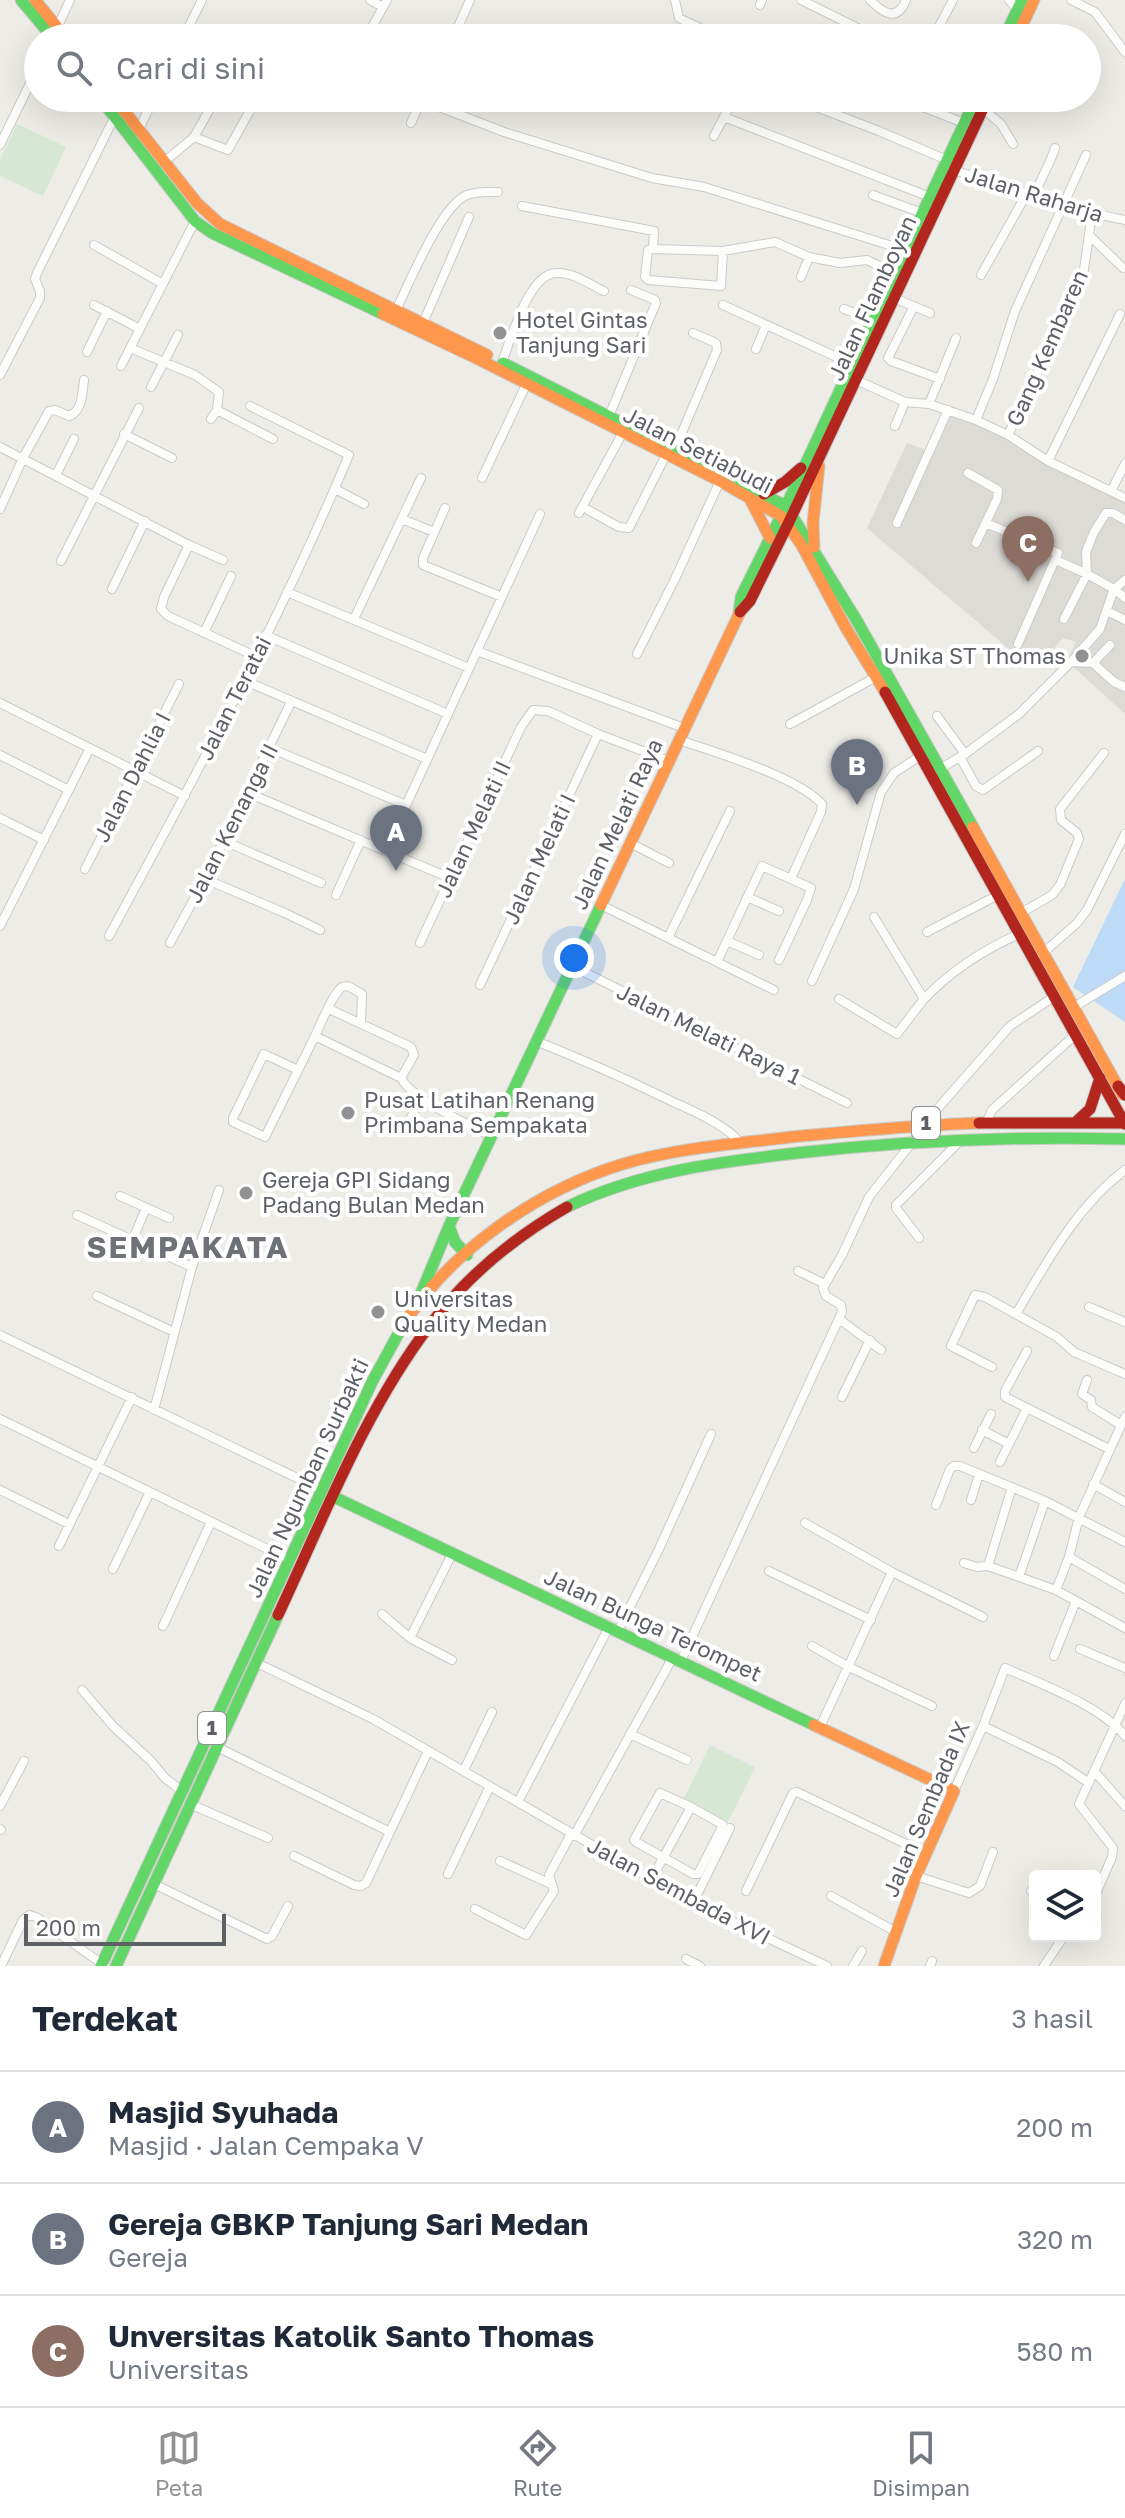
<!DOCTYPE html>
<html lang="id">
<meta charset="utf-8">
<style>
:root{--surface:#fff;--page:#f2f2f3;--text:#1f2937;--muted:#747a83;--line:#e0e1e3;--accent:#8f9192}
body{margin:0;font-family:"Golos Text",sans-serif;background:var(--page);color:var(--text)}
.controls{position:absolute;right:24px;bottom:24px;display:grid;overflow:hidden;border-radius:8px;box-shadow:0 8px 32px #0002}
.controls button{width:72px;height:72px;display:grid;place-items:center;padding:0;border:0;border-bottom:2px solid var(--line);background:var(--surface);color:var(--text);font:40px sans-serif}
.scale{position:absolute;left:24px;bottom:20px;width:202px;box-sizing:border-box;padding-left:8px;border:4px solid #5d6065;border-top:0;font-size:22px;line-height:28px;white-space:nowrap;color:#5d6065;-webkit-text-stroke:6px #fff;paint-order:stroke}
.you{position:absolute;left:574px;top:958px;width:28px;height:28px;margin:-20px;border:6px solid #fff;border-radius:50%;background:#1a73e8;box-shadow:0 0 0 12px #1a73e833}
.badge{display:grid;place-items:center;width:52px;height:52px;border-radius:50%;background:var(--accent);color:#fff;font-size:26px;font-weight:700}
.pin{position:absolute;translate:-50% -66px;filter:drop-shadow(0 2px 4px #0008)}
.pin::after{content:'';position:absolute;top:42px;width:28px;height:24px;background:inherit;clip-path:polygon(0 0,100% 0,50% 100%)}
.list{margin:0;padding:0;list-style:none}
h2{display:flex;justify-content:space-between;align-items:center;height:104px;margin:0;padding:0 32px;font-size:34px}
h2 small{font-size:26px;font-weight:400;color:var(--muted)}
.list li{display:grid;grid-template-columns:52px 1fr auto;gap:24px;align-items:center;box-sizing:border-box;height:112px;padding:0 32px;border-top:2px solid var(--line)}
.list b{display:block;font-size:30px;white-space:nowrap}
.list p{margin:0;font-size:26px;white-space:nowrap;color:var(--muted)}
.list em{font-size:26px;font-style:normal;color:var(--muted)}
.icon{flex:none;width:44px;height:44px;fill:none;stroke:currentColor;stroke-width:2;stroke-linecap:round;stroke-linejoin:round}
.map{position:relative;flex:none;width:1125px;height:1966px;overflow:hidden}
.search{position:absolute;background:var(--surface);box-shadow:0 8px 32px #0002;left:24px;right:24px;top:24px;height:88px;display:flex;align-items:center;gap:20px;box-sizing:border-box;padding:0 28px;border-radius:44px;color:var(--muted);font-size:30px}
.sheet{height:440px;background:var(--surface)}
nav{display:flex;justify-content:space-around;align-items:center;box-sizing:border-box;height:112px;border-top:2px solid var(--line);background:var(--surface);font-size:22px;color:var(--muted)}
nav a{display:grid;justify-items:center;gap:4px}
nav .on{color:var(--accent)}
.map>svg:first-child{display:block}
.education{fill:#dddbd6}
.green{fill:#d6e8d4}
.water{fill:#bddaf6}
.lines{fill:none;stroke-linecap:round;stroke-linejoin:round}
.stream{stroke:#bddaf6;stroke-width:2}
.street-casing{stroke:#cacaca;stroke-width:10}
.fast-casing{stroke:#c9c9c7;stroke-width:13}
.slow-casing{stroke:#c9c9c7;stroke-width:13}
.jam-casing{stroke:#c9c9c7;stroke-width:13}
.street{stroke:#fcfcfb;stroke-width:8}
.fast{stroke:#63d668;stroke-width:11}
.slow{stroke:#ff974d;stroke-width:11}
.jam{stroke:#b3261e;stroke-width:11}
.poi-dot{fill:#8f9192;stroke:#fff;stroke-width:3}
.labels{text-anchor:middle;stroke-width:8;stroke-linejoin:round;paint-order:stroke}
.shield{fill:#fff;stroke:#8e9093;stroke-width:2}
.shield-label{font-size:20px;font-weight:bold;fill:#5d6065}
.street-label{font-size:22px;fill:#5d6065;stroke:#fff}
.poi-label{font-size:22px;fill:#5d6065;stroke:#fff;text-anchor:start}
.district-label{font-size:30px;font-weight:bold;letter-spacing:2px;fill:#6e7277;stroke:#fff}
</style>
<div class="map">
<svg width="1125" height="1966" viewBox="0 0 1125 1966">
<rect width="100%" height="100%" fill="#edece7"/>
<path class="education" d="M954,409L1125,496V714L1067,661L1076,642L1063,638L1051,652L1030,667L867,528L907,443L934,453Z"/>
<path class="green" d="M17,124L66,147L43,196L0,176V160Z
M710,1745L755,1767L728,1822L683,1800Z"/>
<path class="water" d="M1125,879V1022L1073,987Z"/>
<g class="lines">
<path class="stream" d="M1106,33L1114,44"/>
<g class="street-casing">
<path id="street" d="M370,0L383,7
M675,0L679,18L721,38
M801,0L878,38
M870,0C884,14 897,22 906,0
M1009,0L1017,9
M1071,0L1095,12L1125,52
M760,5L762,0
M56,30L70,0
M183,38L202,0
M366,38L387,0
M453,38L470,0
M933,38L953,0
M416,98L504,132L652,178L704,187L905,250
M793,98L879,131L947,160
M900,98L964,123
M983,109L1001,124L1013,144
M724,117L930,197
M411,123L422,99
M139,129L154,98
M714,136L734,98
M194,137L228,150L257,98
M0,145L38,67
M164,162L194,137L216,98
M949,169C1008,185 1065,209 1125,220
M873,195L922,213
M1034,197C1040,179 1049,167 1055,148
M522,206L654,231L653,249L723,251L775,242L809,257L840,263L867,260L894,273
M1090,236L1123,268
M94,245L163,284
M653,249L648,250L645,277L648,280L721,286L723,251
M981,275L1026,195
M801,277L809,257
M894,298L930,313
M94,305L140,329
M723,305L852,364
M914,306L888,358L891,361L940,379
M844,309L873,320
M396,310C409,284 441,205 467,195C477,191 488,192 498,192
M423,323L469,217
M130,348L195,375L219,392L217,410L211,419
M756,349L766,325
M87,352L107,311
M502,362C511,340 528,274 556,273C573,272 589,284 604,291
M121,366L195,221
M0,375L40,298V291L35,279L37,273L115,116
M856,380L905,402L929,404L976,420L1008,435L1048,461L1125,498
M151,387L178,335
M929,404L956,338
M217,410L273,439
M609,416L656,303L655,300L631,290
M976,420L993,379L1015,311L1086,155
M895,426L905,402
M124,434L172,458
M1008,435L1083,276L1092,214
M0,447L189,545L223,560
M675,449L717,350L716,343L693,333
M1048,461L1120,314
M968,473L998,490L997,499L976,543
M56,475L74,439
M482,478L526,385
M335,489L364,504
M1111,491L1125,464
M445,508L423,558V565L502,597
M0,509L23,458L49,411L55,410L69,416C83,411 82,393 84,380
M588,510L619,527L629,528L666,455
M579,513L622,434
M402,519L434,532
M897,523L948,410
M986,523L1058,553L1018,644
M189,545L164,597L161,609L168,616L255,656
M61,561L139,408
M1125,580L1114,589L1125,598
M112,589L145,521
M287,592L469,668
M1107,611L1125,620
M354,619L421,478
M1064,619L1087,574L1086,552L1094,532L1106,513H1113L1125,520
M204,633L231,576
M265,635L448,714
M477,651L684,728
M637,654L675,579L720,481
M1071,662L1093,663L1114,682L1125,687
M1093,663L1110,645
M243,680L427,759
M0,703L185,796
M937,716L965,754
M790,724L876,677
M679,740C717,753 796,776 822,804L821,812L793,874
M270,748L406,805
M0,755L69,790
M960,757L976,786L983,790L1038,751
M938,770L965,754L1019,714L1071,662L1100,629L1114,589L1087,574L1056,560
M248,793L450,878
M0,818L44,840
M224,841L321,883
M630,843L669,863
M385,851L540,514
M85,869L179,684
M205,879L285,913L320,930
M336,895L361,840
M747,897L779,911
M601,905L774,990
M1021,913L1052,895L1060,885L1079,839L1077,833L1061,820L1060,809L1104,753
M874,917L924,999C951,971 983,950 1019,934
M0,926L90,748
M927,932L998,895
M109,936C194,779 280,620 349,455L250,406
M668,938L730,811
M727,941L759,955
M170,943L205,879L291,702
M420,943L521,727L533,710L548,711L598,734L669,761
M1042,954L1077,923L1087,910L1125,834
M717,962L762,866L811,888L807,900L779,960
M572,966L847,1103
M812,981L854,889L881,792L894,773L920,756
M480,985L598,734
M839,999L897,1034L924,999
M1074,1007L1125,976
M329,1009L411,1047L414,1055L401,1078
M315,1036L401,1078C412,1099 469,1125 491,1136
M536,1041C581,1059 624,1078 667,1099C692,1111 722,1122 741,1143
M298,1070L264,1054L233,1118V1122L265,1137C282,1103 298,1070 315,1036C322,1022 328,1004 338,991C342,986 342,987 348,986L362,994L361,1023
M987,1121L992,1110L1075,1035
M925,1123L1010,1026L1055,996
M405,1129L421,1098
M120,1196L169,1218
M77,1215L192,1267
M919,1238L896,1208V1205L961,1140
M132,1241L146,1208
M798,1271L825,1284
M97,1296L174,1332
M1089,1307L1125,1322
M1016,1314C1046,1263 1077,1206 1125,1170
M839,1319L881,1350
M0,1335L322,1490
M1027,1351L1005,1391V1397L1109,1449
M992,1367L951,1346L975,1295L985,1297L1057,1337L1074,1352L1125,1374
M1087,1380L1082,1394L1091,1400L1092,1407L1121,1425
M842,1397L870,1340
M154,1410L192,1267L219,1190
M0,1419L290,1560
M982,1430L1009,1444
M974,1448L991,1414
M1000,1462L1027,1408
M1093,1484L1125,1502
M0,1490L69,1524
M971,1500L979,1474
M936,1505L950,1469L954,1466H960L1045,1501L1125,1542
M805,1523L892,1572L983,1617
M59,1546L132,1397
M1069,1557L1125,1589
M964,1563L977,1567L988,1566L1056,1590L1125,1628
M988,1566L1012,1487
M113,1569L150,1492
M769,1571L871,1620
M1019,1577L1045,1501
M1056,1590L1069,1557L1079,1517L1125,1417
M382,1614L410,1638
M163,1626L211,1522
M618,1631L659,1549L711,1434
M812,1646L849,1667L932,1706
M1080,1649L1125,1668
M1054,1656L1076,1601
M452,1660L410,1638L453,1552
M681,1661L842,1312L841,1305L826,1296L823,1288L842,1255L869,1197L913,1141
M255,1662L373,1719L693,1903L827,1966
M82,1690L113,1726L151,1761L165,1778L183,1792
M983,1726L1058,1762L1089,1783
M820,1727L892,1572
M630,1734L687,1760
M217,1747L390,1832
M464,1770L492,1712
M1095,1772L1125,1806
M954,1791L983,1726L1005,1668C1041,1684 1101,1706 1125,1736
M518,1802L609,1627
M190,1804L268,1838
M0,1806L24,1761
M0,1829L1,1830
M574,1836L673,1657
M294,1856L354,1885L361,1886L366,1883L428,1751
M500,1861L551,1884
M448,1874L490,1786
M916,1876L969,1893L980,1886L993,1852
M651,1880L691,1807L723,1825L698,1874H693L636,1842L634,1840L660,1793L691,1807
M154,1884L267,1939L272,1936L288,1906
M746,1891L793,1793L797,1792L925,1853
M1031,1891L1035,1893
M831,1896L896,1932
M1095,1896L1112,1857L1113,1848L1079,1804L1125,1704
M693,1903L730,1828
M475,1909L526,1935L554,1891L549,1875L571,1834
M686,1959L700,1966
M1,1966L23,1920L29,1915L36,1917L105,1966
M853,1966L862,1951
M930,1966L932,1961
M1044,1966L1064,1936"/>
</g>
<g class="fast-casing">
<path id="fast" d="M21,0L53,38
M1004,38L1022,0
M100,98L195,221L212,233L383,314
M503,363L786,506L857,621L973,827
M739,613L741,597L786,506L976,98
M567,1207C639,1172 718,1162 797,1153C906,1141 1015,1136 1125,1139
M449,1226L455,1242L467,1255
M419,1298L449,1226L601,905
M334,1497L814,1725
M101,1966L373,1380L402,1327
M116,1966L278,1615"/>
</g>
<g class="slow-casing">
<path id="slow" d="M35,0L66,38
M1016,38L1034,0
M114,98L197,203L220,224L487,355
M383,314L478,359L720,481L781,516L801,544L846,628L885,692
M750,499L770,538
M814,547L813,523L819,466
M973,827L1122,1094
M601,905L740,612
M402,1327C450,1250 538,1190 623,1164C677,1148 735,1144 791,1137C853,1131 916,1125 979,1123
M814,1725L954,1791L916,1876L884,1966"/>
</g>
<g class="jam-casing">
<path id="jam" d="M764,494L785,482L801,468
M740,612L750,601L788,524L988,98
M885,692L1125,1124
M1118,1086L1125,1095
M1077,1121L1090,1109L1100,1078
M979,1123H1125
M278,1615C323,1519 365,1410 430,1325C466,1277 515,1237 567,1207"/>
</g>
<use href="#street" class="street"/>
<use href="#fast" class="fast"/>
<use href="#slow" class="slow"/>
<use href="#jam" class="jam"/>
</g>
<g class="poi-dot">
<circle cx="500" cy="333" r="8"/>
<circle cx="1082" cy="656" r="8"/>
<circle cx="348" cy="1113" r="8"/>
<circle cx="246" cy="1193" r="8"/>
<circle cx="378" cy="1312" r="8"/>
</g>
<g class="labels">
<g class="shield">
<rect x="912" y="1107" width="28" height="32" rx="6"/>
<rect x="198" y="1712" width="28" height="32" rx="6"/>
</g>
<g class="shield-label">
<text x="926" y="1130">1</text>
<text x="212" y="1735">1</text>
</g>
<g class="street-label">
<text transform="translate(1034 194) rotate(17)" y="8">Jalan Raharja</text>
<text transform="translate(872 298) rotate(-65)" y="8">Jalan Flamboyan</text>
<text transform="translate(1047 348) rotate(-66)" y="8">Gang Kembaren</text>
<text transform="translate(698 450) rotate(27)" y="8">Jalan Setiabudi</text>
<text transform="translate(234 698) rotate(-63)" y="8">Jalan Teratai</text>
<text transform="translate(132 777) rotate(-63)" y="8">Jalan Dahlia I</text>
<text transform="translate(232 823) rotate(-63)" y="8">Jalan Kenanga II</text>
<text transform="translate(617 824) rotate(-65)" y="8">Jalan Melati Raya</text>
<text transform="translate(473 829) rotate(-65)" y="8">Jalan Melati II</text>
<text transform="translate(539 859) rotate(-65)" y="8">Jalan Melati I</text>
<text transform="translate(709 1034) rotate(26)" y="8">Jalan Melati Raya 1</text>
<text transform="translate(307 1478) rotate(-65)" y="8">Jalan Ngumban Surbakti</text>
<text transform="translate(653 1625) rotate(25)" y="8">Jalan Bunga Terompet</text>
<text transform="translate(926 1809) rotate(-67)" y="8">Jalan Sembada IX</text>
<text transform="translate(679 1891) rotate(28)" y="8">Jalan Sembada XVI</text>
</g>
<g class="poi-label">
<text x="516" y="328">Hotel Gintas<tspan x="516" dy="25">Tanjung Sari</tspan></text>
<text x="1066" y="664" text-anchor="end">Unika ST Thomas</text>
<text x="364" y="1108">Pusat Latihan Renang<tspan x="364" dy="25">Primbana Sempakata</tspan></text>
<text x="262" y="1188">Gereja GPI Sidang<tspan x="262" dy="25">Padang Bulan Medan</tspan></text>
<text x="394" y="1307">Universitas<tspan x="394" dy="25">Quality Medan</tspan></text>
</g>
<g class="district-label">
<text x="188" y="1258">SEMPAKATA</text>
</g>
</g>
</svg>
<div class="controls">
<button><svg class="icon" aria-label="layers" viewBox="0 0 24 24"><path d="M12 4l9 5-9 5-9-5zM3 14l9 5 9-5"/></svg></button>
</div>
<div class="scale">200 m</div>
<div class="you"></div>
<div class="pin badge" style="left:396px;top:871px;background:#6b7280">A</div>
<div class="pin badge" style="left:857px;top:805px;background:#6b7280">B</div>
<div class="pin badge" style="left:1028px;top:582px;background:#8d6e63">C</div>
<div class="search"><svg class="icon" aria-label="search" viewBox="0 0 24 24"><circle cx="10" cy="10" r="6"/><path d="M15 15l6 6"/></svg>Cari di sini</div>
</div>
<section class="sheet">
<h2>Terdekat<small>3 hasil</small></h2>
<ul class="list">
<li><span class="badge" style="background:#6b7280">A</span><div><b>Masjid Syuhada</b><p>Masjid · Jalan Cempaka V</p></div><em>200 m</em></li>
<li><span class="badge" style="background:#6b7280">B</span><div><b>Gereja GBKP Tanjung Sari Medan</b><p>Gereja</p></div><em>320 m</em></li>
<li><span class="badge" style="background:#8d6e63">C</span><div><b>Unversitas Katolik Santo Thomas</b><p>Universitas</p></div><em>580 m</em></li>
</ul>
</section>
<nav>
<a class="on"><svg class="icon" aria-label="map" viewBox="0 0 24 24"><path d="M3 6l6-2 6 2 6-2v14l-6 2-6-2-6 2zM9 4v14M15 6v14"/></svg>Peta</a>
<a><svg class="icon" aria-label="directions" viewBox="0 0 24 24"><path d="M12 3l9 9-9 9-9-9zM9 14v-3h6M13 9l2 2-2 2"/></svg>Rute</a>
<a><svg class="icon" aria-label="saved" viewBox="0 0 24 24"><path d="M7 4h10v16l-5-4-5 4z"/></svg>Disimpan</a>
</nav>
